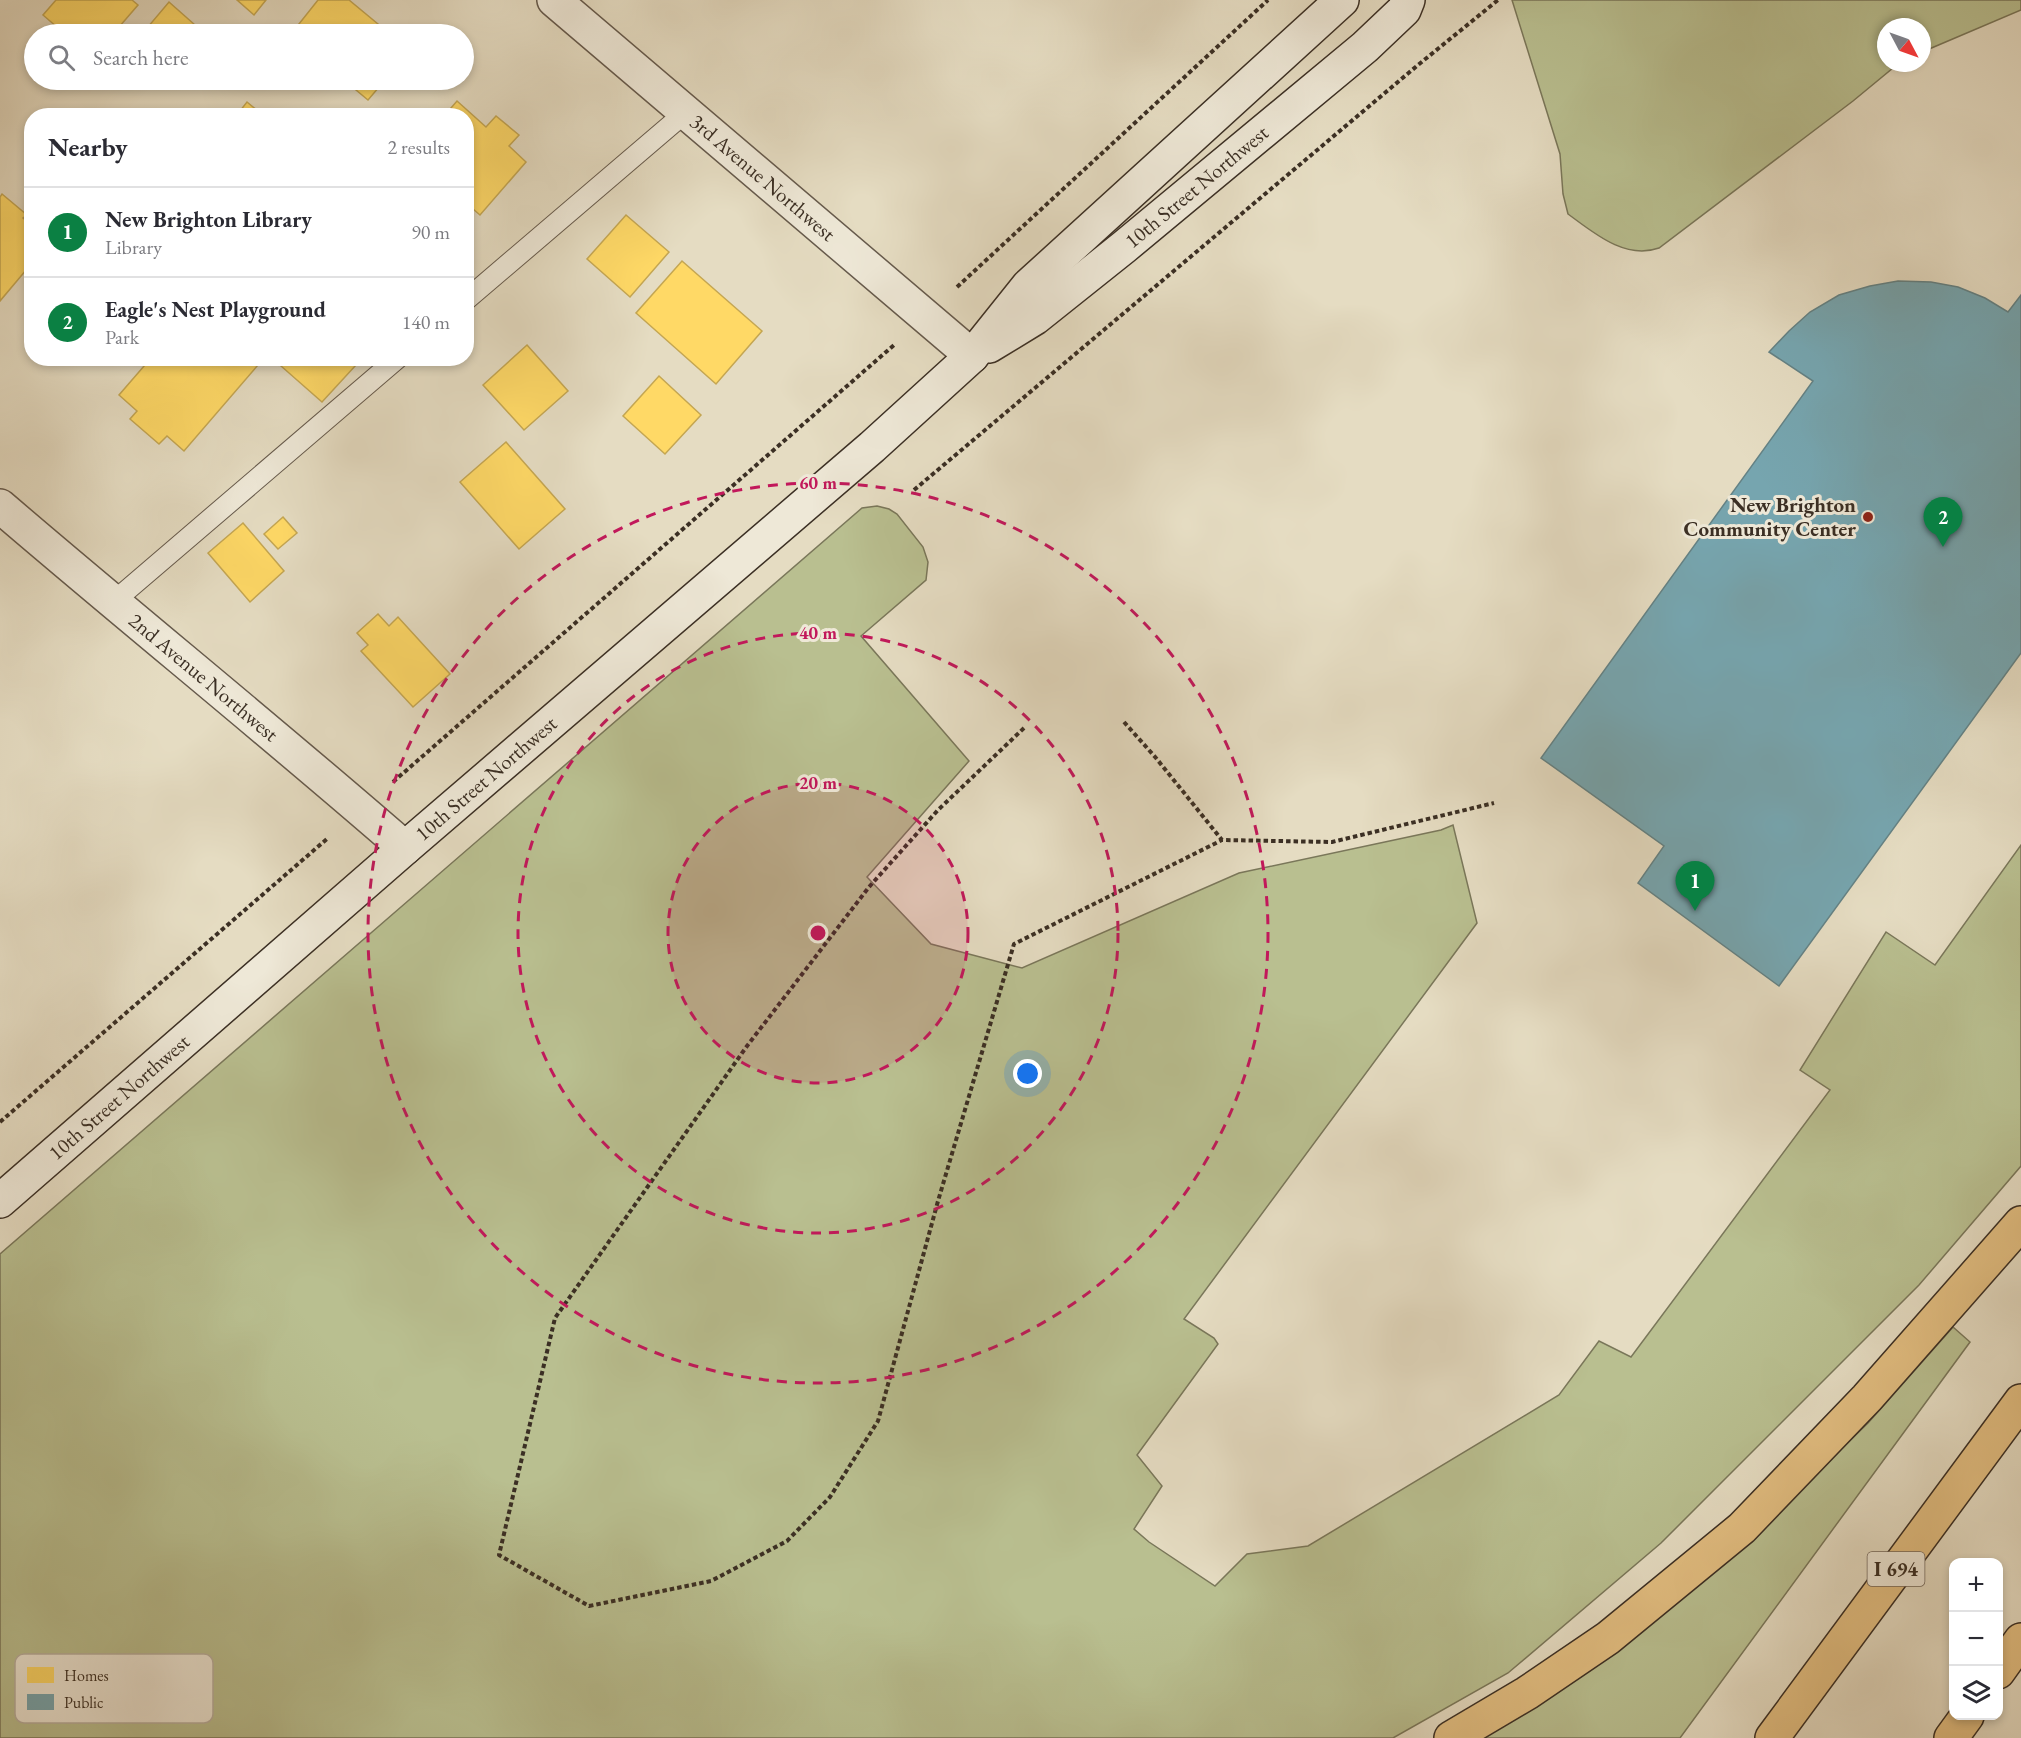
<!DOCTYPE html>
<meta charset="utf-8">
<style>
:root{--surface:#fff;--page:#f7f7f7;--text:#2b2b33;--muted:#7c7c81;--line:#e1e1e2;--accent:#0b8043}
body{margin:0;font-family:"EB Garamond",serif;background:var(--page);color:var(--text)}
.controls{position:absolute;right:18px;bottom:18px;display:grid;overflow:hidden;border-radius:12px;box-shadow:0 3px 9px #0003}
.controls button{width:54px;height:54px;display:grid;place-items:center;padding:0;border:0;border-bottom:2px solid var(--line);background:var(--surface);color:var(--text);font:30px sans-serif}
.compass{position:absolute;left:1877px;top:18px;width:54px;height:54px;border-radius:50%;background:var(--surface);box-shadow:0 3px 9px #0003;rotate:131deg}
.you{position:absolute;left:1028px;top:1074px;width:21px;height:21px;margin:-15px;border:4px solid #fff;border-radius:50%;background:#1a73e8;box-shadow:0 0 0 9px #1a73e833}
.badge{display:grid;place-items:center;width:39px;height:39px;border-radius:50%;background:var(--accent);color:#fff;font-size:20px;font-weight:700}
.pin{position:absolute;translate:-50% -50px;filter:drop-shadow(0 2px 3px #0008)}
.pin::after{content:'';position:absolute;top:32px;width:21px;height:18px;background:inherit;clip-path:polygon(0 0,100% 0,50% 100%)}
.list{margin:0;padding:0;list-style:none}
h2{display:flex;justify-content:space-between;align-items:center;height:78px;margin:0;padding:0 24px;font-size:26px}
h2 small{font-size:20px;font-weight:400;color:var(--muted)}
.list li{display:grid;grid-template-columns:39px 1fr auto;gap:18px;align-items:center;box-sizing:border-box;height:90px;padding:0 24px;border-top:2px solid var(--line)}
.list b{display:block;font-size:22px;white-space:nowrap}
.list p{margin:0;font-size:20px;white-space:nowrap;color:var(--muted)}
.list em{font-size:20px;font-style:normal;color:var(--muted)}
.icon{flex:none;width:33px;height:33px;fill:none;stroke:currentColor;stroke-width:2;stroke-linecap:round;stroke-linejoin:round}
.map{position:relative;flex:none;width:2021px;height:1738px;overflow:hidden}
.search{position:absolute;background:var(--surface);box-shadow:0 3px 9px #0003;left:24px;top:24px;width:450px;height:66px;display:flex;align-items:center;gap:15px;box-sizing:border-box;padding:0 21px;border-radius:33px;color:var(--muted);font-size:22px}
.panel{position:absolute;background:var(--surface);box-shadow:0 3px 9px #0003;left:24px;top:108px;width:450px;height:258px;border-radius:24px}
.map>svg:first-child{display:block}
.green{fill:#b9bf90;stroke:#7a775a;stroke-width:1.5}
.homes{fill:#ffd966;stroke:#c4a652;stroke-width:1.5}
.public{fill:#76a5af;stroke:#648285;stroke-width:1.5}
.lines{fill:none;stroke-linecap:round;stroke-linejoin:round}
.lane-casing{stroke:#665a4c;stroke-width:22}
.street-casing{stroke:#665a4c;stroke-width:36}
.secondary-casing{stroke:#3b2f24;stroke-width:36}
.highway-casing{stroke:#3b2f24;stroke-width:36}
.path{stroke:#3b2f24;stroke-width:4;stroke-dasharray:4.5 3;stroke-linecap:butt}
.lane{stroke:#eee8d7;stroke-width:20}
.street{stroke:#eee8d7;stroke-width:33}
.secondary{stroke:#eee8d7;stroke-width:33}
.highway{stroke:#e2be81;stroke-width:33}
.ring{fill:none;stroke:#c2185b;stroke-width:3;stroke-dasharray:10 8}
.poi-dot{fill:#8f2418;stroke:#eee8d7;stroke-width:2}
.labels{text-anchor:middle;stroke-width:6;stroke-linejoin:round;paint-order:stroke}
.shield{fill:#eee8d7;stroke:#71665a;stroke-width:1.5}
.shield-label{font-size:20px;font-weight:bold;fill:#3b2f24}
.street-label{font-size:21px;fill:#3b2f24;stroke:#eee8d7}
.poi-label{font-size:21px;font-weight:bold;fill:#3b2f24;stroke:#eee8d7;text-anchor:end}
.key{fill:#eee8d7;stroke:#b8b0a1;stroke-width:1.5}
.key-label{font-size:16px;fill:#3b2f24}
.centre{fill:#c2185b;stroke:#eee8d7;stroke-width:3}
.ring-label{font-size:18px;text-anchor:middle;font-weight:bold;fill:#c2185b;stroke:#eee8d7;stroke-width:6;stroke-linejoin:round;paint-order:stroke}
</style>
<div class="map">
<svg width="2021" height="1738" viewBox="0 0 2021 1738">
<rect width="100%" height="100%" fill="#e5dcc2"/>
<filter id="stains"><feTurbulence type="fractalNoise" baseFrequency=".00333" numOctaves="4"/><feColorMatrix values="0 0 0 0 .2 0 0 0 0 .09 0 0 0 0 .02 0 0 0 .5 -.17"/></filter>
<radialGradient id="worn" r=".72"><stop offset=".6" stop-color="#630" stop-opacity="0"/><stop offset="1" stop-color="#630" stop-opacity=".3"/></radialGradient>
<path class="green" d="M1512,0H2021V10L1922,52V27H1886V63H1899L1853,101L1659,248C1625,260 1594,233 1568,214L1563,194L1560,154Z
M877,506L889,509L897,514L923,547L928,562L926,580L861,636L969,761L867,877L931,944L1022,968L1239,873L1441,830L1453,825L1477,923L1184,1319L1214,1338L1218,1344L1137,1455L1162,1486L1134,1529L1149,1542L1215,1586L1247,1554L1308,1546L1559,1395L1599,1341L1631,1357L1830,1090L1800,1070L1886,932L1935,965L2021,845V1166L1919,1285L1661,1543L1508,1673L1393,1738H0V1254L862,508Z
M1953,1327L1970,1342L1680,1738H1480L1723,1564L1868,1423Z"/>
<path class="homes" d="M56,0H132L138,5L113,34H65L43,15Z
M237,0H266L254,15Z
M318,0H349L390,34H291Z
M169,2L195,25L187,34H142Z
M344,80H385L368,100Z
M457,101L486,127L496,116L519,135L509,146L526,162L480,215L466,203V116H444Z
M247,102L264,116H236Z
M2,194L27,215L23,218L32,225V263L0,301V197Z
M626,215L669,252L630,297L587,259Z
M682,261L762,331L716,384L636,313Z
M527,345L568,391L524,430L483,385Z
M151,358H264L184,451L167,436L159,444L130,419L137,411L119,395Z
M287,358H349L356,365L322,402L281,366Z
M659,376L701,415L665,454L623,416Z
M506,442L565,509L519,549L460,482Z
M283,517L297,533L278,549L264,534Z
M243,523L284,571L250,602L208,553Z
M378,614L389,626L398,617L450,674L413,707L361,651L368,645L357,633Z"/>
<path class="public" d="M1898,281L1931,282L1958,287L1985,298L2008,312L2021,295V653L1779,986L1638,883L1664,846L1541,758L1813,381L1769,352L1789,331L1810,312L1839,295L1870,286Z"/>
<g class="lines">
<g class="lane-casing">
<path id="lane" d="M466,300L686,112
M112,603L398,358"/>
</g>
<g class="street-casing">
<g id="street">
<path id="s1" d="M554,0L972,356"/>
<path id="s2" d="M0,506C134,621 272,732 405,848"/>
</g>
</g>
<g class="secondary-casing">
<g id="secondary">
<path id="s3" d="M989,346L1035,318L1124,247L1365,47L1404,10L1408,0"/>
<path id="s4" d="M0,1201L405,848L872,447L972,356L1028,286L1342,0"/>
</g>
</g>
<g class="highway-casing">
<path id="highway" d="M1998,1672L2021,1640
M1451,1738L1527,1693L1608,1638L1742,1528L1867,1398L2021,1223
M1772,1738L2021,1401
M1951,1738L1967,1716"/>
</g>
<path class="path" d="M957,287L1268,0
M914,490L1418,65L1498,0
M1124,722L1156,758L1222,840L1332,842L1494,803
M1024,728L938,810L869,887L747,1046L555,1318L499,1555L589,1606L711,1581L787,1541L830,1497L878,1421L938,1201L1014,944L1222,840
M393,782L894,345
M0,1122L328,838"/>
<use href="#lane" class="lane"/>
<use href="#street" class="street"/>
<use href="#secondary" class="secondary"/>
<use href="#highway" class="highway"/>
</g>
<circle cx="818" cy="933" r="150" fill="#c2185b" fill-opacity=".12"/>
<g class="ring">
<circle cx="818" cy="933" r="150"/>
<circle cx="818" cy="933" r="300"/>
<circle cx="818" cy="933" r="450"/>
</g>
<circle class="poi-dot" cx="1868" cy="517" r="6"/>
<g class="labels">
<rect class="shield" x="1867.5" y="1552" width="57" height="34" rx="4.5"/>
<g class="shield-label">
<text x="1896" y="1576">I 694</text>
</g>
<g class="street-label">
<text dy="7" stroke="none"><textPath href="#s1" startOffset="274">3rd Avenue Northwest</textPath></text>
<text dy="7" stroke="none"><textPath href="#s3" startOffset="262">10th Street Northwest</textPath></text>
<text dy="7" stroke="none"><textPath href="#s2" startOffset="266">2nd Avenue Northwest</textPath></text>
<text dy="7" stroke="none"><textPath href="#s4" startOffset="644">10th Street Northwest</textPath></text>
<text dy="7" stroke="none"><textPath href="#s4" startOffset="158">10th Street Northwest</textPath></text>
</g>
<g class="poi-label">
<text x="1856" y="512">New Brighton<tspan x="1856" dy="24">Community Center</tspan></text>
</g>
</g>
<rect x="15" y="1654" width="198" height="69" rx="9" class="key"/>
<rect x="27" y="1667" width="27" height="16" fill="#ffd966"/>
<rect x="27" y="1694" width="27" height="16" fill="#76a5af"/>
<g class="key-label">
<text x="64" y="1681">Homes</text>
<text x="64" y="1708">Public</text>
</g>
<circle cx="818" cy="933" r="9" class="centre"/>
<g class="ring-label">
<text x="818" y="489">60 m</text>
<text x="818" y="639">40 m</text>
<text x="818" y="789">20 m</text>
</g>
<rect width="100%" height="100%" filter="url(#stains)"/>
<rect width="100%" height="100%" fill="url(#worn)"/>
</svg>
<div class="controls">
<button>+</button>
<button>−</button>
<button><svg class="icon" aria-label="layers" viewBox="0 0 24 24"><path d="M12 4l9 5-9 5-9-5zM3 14l9 5 9-5"/></svg></button>
</div>
<svg class="compass" viewBox="-18 -18 36 36"><path d="M0-13l5 13h-10z" fill="#e53935"/><path d="M0 13l5-13h-10z" fill="#7c7c81"/></svg>
<div class="you"></div>
<div class="pin badge" style="left:1695px;top:911px">1</div>
<div class="pin badge" style="left:1943px;top:547px">2</div>
<div class="search"><svg class="icon" aria-label="search" viewBox="0 0 24 24"><circle cx="10" cy="10" r="6"/><path d="M15 15l6 6"/></svg>Search here</div>
<section class="panel">
<h2>Nearby<small>2 results</small></h2>
<ul class="list">
<li><span class="badge">1</span><div><b>New Brighton Library</b><p>Library</p></div><em>90 m</em></li>
<li><span class="badge">2</span><div><b>Eagle's Nest Playground</b><p>Park</p></div><em>140 m</em></li>
</ul>
</section>
</div>
